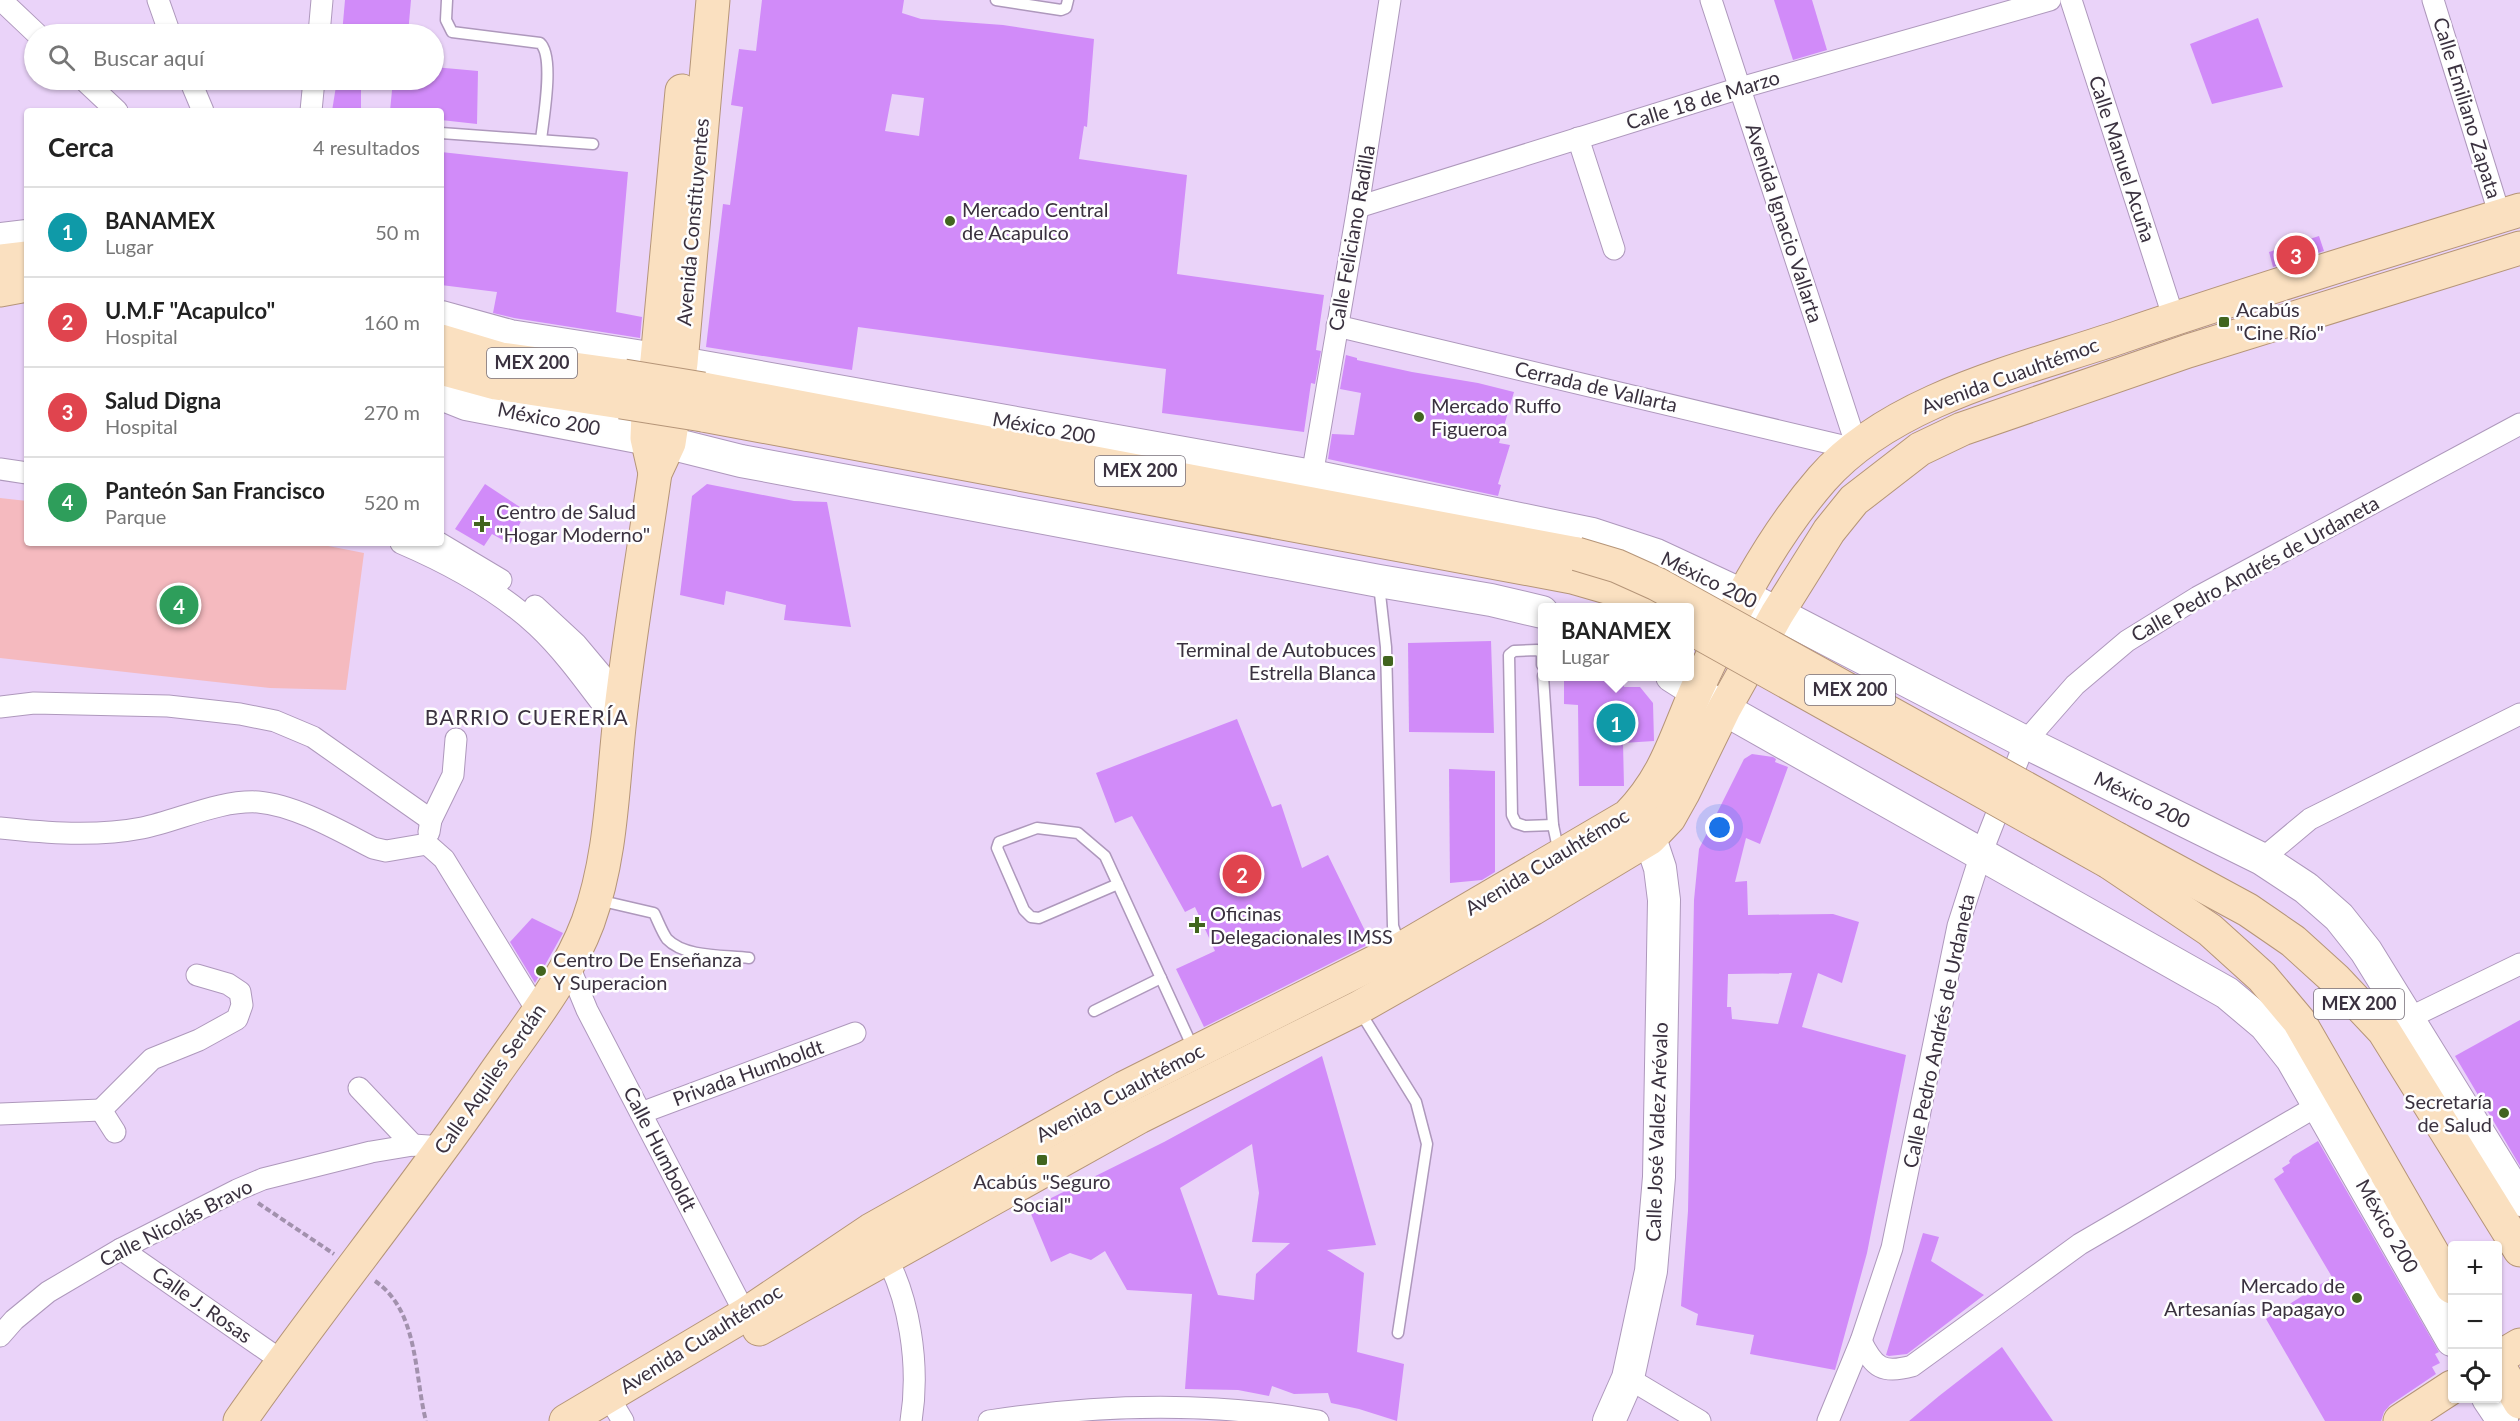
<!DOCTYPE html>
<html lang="es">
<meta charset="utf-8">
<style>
:root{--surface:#fff;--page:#f6f6f6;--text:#222;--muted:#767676;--line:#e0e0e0;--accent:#41651e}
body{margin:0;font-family:Lato,sans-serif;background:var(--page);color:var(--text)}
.controls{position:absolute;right:18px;bottom:18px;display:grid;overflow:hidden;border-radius:6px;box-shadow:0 2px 4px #0004}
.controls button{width:54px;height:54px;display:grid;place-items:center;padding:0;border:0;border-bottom:2px solid var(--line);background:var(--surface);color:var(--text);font:30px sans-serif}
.you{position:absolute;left:1720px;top:828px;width:21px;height:21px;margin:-15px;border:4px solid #fff;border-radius:50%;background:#1a73e8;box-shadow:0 0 0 9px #1a73e833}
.badge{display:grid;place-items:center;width:39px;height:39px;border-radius:50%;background:var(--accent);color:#fff;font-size:20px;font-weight:700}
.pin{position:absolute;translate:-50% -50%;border:3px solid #fff;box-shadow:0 2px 6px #0006}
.popup{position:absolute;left:1538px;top:603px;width:156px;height:78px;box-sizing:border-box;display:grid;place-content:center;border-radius:6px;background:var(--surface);filter:drop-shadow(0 2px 4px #0005);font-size:20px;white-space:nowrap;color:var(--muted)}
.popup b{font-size:22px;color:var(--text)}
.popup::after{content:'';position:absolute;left:50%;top:100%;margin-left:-12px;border:12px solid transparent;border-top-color:var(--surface)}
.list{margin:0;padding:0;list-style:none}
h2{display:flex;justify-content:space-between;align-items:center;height:78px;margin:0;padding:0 24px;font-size:26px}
h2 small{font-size:20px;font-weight:400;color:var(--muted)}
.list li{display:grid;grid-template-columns:39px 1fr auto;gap:18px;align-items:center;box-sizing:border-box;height:90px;padding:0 24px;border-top:2px solid var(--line)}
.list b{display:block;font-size:22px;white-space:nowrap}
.list p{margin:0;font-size:20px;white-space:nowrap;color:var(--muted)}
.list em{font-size:20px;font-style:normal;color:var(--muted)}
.icon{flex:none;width:33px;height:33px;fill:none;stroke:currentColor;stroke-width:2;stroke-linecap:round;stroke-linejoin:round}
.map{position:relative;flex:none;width:2520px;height:1421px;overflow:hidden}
.search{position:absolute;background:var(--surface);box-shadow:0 2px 4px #0004;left:24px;top:24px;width:420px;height:66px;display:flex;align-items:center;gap:15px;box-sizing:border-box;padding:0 21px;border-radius:33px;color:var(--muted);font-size:22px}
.panel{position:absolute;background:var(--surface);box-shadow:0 2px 4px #0004;left:24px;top:108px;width:420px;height:438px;border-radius:6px}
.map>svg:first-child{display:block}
</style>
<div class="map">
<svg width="2520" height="1421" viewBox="0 0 2520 1421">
<rect width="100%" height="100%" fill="#ead3f9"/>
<path fill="#f5babf" d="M0 498 27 501V543H313L364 553 346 690 270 688 0 658Z"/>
<g fill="#d18bf9" fill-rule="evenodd">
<path d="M345 0H411L408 34H342Z"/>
<path d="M762 0H904L902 13 921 19 1003 25 1094 39 1087 127 1084 126 1079 159 1187 175 1177 274 1324 295 1316 350 1321 351 1315 384 1311 383 1304 432 1162 413 1166 369 858 327 852 370 706 347 723 204 730 205 743 107 731 105 739 49 756 51ZM892 94 924 98 919 136 885 131Z"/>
<path d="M1774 0H1812L1827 50 1793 60Z"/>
<path d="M2258 18 2283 87 2212 104 2190 44Z"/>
<path d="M434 67 478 71 477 124 441 120V111H390L393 80H434Z"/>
<path d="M337 80H361V111H332Z"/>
<path d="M441 152 628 172 616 312 642 317 640 338 514 318 493 313 497 292 441 285Z"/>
<path d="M2319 236 2324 251 2273 267 2269 252Z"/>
<path d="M1346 355 1357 358V360L1412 372 1478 383 1514 392 1499 443 1510 445 1498 484 1501 485 1498 496 1328 459 1332 434 1354 435 1361 393 1340 389Z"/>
<path d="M485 484 526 511 510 544 492 534 484 546 455 529Z"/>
<path d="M707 484 794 501 827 502 851 627 784 620 786 605 726 591 724 605 680 595 692 496Z"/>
<path d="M1491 641 1494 733 1409 732 1408 643Z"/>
<path d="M1564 676H1624V687H1640L1653 703 1654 741 1623 743 1624 786H1579L1578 705 1564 704Z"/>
<path d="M1237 719 1272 807 1281 804 1302 868 1328 855 1371 943 1204 1027 1176 969 1215 951 1195 907 1185 912 1132 816 1115 823 1096 773Z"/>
<path d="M1752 754 1773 757 1776 759 1775 762 1788 767 1760 844 1746 838 1735 882 1747 881 1748 915 1833 914 1859 922 1842 983 1818 973 1802 1027 1906 1055 1867 1253 1835 1370 1750 1354 1754 1335 1696 1325 1698 1314 1681 1306 1688 1211 1694 900 1699 849 1744 759ZM1792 973 1778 1024 1732 1019 1731 1007H1727L1728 974Z"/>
<path d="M1449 769 1495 771V872L1482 880 1450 883Z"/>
<path d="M532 918 563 933 535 983 510 942Z"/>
<path d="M2520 1020V1166L2455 1056Z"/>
<path d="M1322 1056 1376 1245 1327 1250 1364 1273 1357 1352 1404 1364 1397 1421 1359 1409 1331 1403 1328 1393 1294 1394 1272 1386 1269 1396 1238 1390 1185 1389 1192 1294 1127 1290 1105 1251 1091 1260 1070 1253 1051 1262 1029 1209 1164 1142ZM1252 1144 1259 1193 1252 1242 1290 1243 1256 1274 1254 1300 1218 1295 1180 1188Z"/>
<path d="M2318 1141 2439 1352 2435 1354 2440 1363 2432 1367 2436 1374 2390 1405 2384 1412 2381 1421H2325L2266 1319 2332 1277 2274 1179 2284 1172 2282 1168 2290 1163 2289 1161 2293 1156Z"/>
<path d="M1923 1233 1939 1237 1931 1261 1984 1295 1907 1354 1889 1356 1886 1355Z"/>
<path d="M2002 1347 2053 1421H1909L1939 1396Z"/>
</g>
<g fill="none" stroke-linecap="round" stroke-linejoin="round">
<defs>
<g id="lane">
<path d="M447 0 446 20 452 32 540 43C555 56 543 120 541 140"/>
<path d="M996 0 1061 10 1066 8 1068 0"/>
<path d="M441 133 593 144"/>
<path d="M1379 585 1386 647 1393 926 1400 946"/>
<path d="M1542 665V653L1537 650 1514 651 1509 655 1512 815 1516 823 1525 826 1553 825"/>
<path d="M1543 676 1553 825 1559 853"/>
<path d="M1118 884 1039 918 1031 917 1024 910 997 848 999 842 1037 828 1078 833 1105 856 1193 1048"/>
<path d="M598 900 654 913C658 921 662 932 667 939 685 958 726 955 749 958"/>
<path d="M1359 1010 1416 1102 1427 1144 1398 1333"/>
<path d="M1094 1011 1161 978"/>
</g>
<g id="street">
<path d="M1 0 37 34"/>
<path d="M158 0 170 34"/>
<path d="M1711 0 1857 447"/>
<path d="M2071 0 2174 319"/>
<path d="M2433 0 2500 216"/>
<path d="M319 34 322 0"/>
<path d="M84 80 117 111"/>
<path d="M190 80 203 111"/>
<path d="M311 111 314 80"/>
<path d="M1578 138 1614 249"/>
<path d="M1358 207 1740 88 2050 0"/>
<path d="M1337 326 1855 449"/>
<path d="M0 469 27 473"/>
<path d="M1312 476 1358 207 1390 0"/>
<path d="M401 543C450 564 498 590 537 626 568 655 593 693 619 726"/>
<path d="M439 543 501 580"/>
<path d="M535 606 576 644 623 700"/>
<path d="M0 707 34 703 168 706 240 714 275 721 313 737 431 820"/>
<path d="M0 828C46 833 96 837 142 828 180 820 219 800 258 802 295 805 340 831 373 848L386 851 427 844"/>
<path d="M429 832 431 820 453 775 456 739"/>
<path d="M427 844 444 859 538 1012"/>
<path d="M2262 859 2310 819 2520 714"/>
<path d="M568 964 587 1010 750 1323"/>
<path d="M2409 1018 2520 964"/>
<path d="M359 1088 413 1145"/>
<path d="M101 1110 152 1059 199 1040 237 1019 242 1005 240 992 228 984 197 975"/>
<path d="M101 1110 115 1132"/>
<path d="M641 1113 855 1033"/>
<path d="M0 1114 101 1110"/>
<path d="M881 1248C910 1295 920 1366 911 1421"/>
<path d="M121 1249 282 1361"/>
<path d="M0 1336 14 1320 48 1292 121 1249 237 1190 263 1179 371 1152 413 1145 444 1147"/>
<path d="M1861 1341C1874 1368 1883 1374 1912 1366L2080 1244 2317 1106"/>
<path d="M1628 1378 1700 1421"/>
<path d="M608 1396 623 1421"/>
<path d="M989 1421C1099 1404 1209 1401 1318 1421"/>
<path d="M1828 1421 1861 1341 1892 1248 1958 926 1981 854 2025 742 2075 685 2127 641 2198 597 2520 424"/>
</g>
<g id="secondary">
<path d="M0 239 27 236"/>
<path d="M441 317 510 336 681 363 1312 476 1592 534 1656 555 1742 595 2025 742 2262 859 2306 888 2339 917 2366 951 2520 1200"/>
<path d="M441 394 466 404 669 443 741 461 1379 581 1491 600 1542 612"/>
<path d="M1672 676 1724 709 2227 993 2265 1025 2292 1059 2452 1340"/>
<path d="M2488 1398 2502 1419"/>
<path d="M1609 1421 1628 1378 1651 1271 1659 1177 1664 900 1660 868 1650 838"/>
</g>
<g id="primary">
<path d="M0 261 27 258"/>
<path d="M0 290 27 285"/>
<path d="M441 341 501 359 624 376"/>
<path d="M441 368 496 383 621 402"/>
<path d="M703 389 1577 554"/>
<path d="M703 415 1572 577 1610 588 1653 608"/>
<path d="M655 473 647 438 648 413 657 360 682 91"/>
<path d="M2117 839 2248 910 2293 941 2336 980 2384 1031 2520 1250"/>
<path d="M2109 862 2210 930 2262 977 2299 1021 2452 1287"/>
<path d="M759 1329 1139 1117 1358 1008 1532 909 1650 838 1669 818 1683 793 1724 709 1777 614 1829 531 1854 500 1920 449 1962 429 2188 351 2520 248"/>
<path d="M2498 1358 2520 1345"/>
<path d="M2498 1365 2520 1402"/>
<path d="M240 1421C322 1304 412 1194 493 1076 527 1027 567 978 588 922 611 858 612 793 619 727 628 642 643 557 655 473L669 443 681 363 713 0"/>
<path d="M566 1421 746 1314 871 1230 1124 1088 1401 949 1628 816C1666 777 1675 739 1696 691 1730 617 1768 541 1822 479 1892 399 2022 370 2120 337 2252 292 2386 251 2520 210"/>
<path d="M2400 1421 2452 1387"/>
</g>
</defs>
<use href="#lane" stroke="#ae98bc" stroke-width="13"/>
<use href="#street" stroke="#ae98bc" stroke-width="23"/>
<use href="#secondary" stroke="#ae98bc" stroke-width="34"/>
<use href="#primary" stroke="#b59578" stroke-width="35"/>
<g stroke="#a291ad" stroke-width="4" stroke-dasharray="6 3" stroke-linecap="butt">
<path d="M258 1203 334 1254"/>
<path d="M375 1281C419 1311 414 1375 426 1421"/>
</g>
<use href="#lane" stroke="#fff" stroke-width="10"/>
<use href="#street" stroke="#fff" stroke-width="21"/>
<use href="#secondary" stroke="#fff" stroke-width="32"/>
<use href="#primary" stroke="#fae0c0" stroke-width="33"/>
<defs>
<g id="primary-bridge">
<path d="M624 376 703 389"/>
<path d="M621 402 703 415"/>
<path d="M1577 554 1617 566 1657 584 2117 839"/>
<path d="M1696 631 2109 862"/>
</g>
</defs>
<use href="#primary-bridge" stroke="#b59578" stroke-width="35" stroke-linecap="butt"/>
<use href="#primary-bridge" stroke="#fae0c0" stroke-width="33"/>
</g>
<g fill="#41651e" stroke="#fefefe" stroke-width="2">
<circle cx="950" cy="221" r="6"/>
<rect x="2218" y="316" width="12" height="12" rx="3"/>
<circle cx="1419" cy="417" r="6"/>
<path d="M479 515h6v6h6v6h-6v6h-6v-6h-6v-6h6z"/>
<rect x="1382" y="655" width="12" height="12" rx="3"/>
<path d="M1194 916h6v6h6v6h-6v6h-6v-6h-6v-6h6z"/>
<circle cx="541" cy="971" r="6"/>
<circle cx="2504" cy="1113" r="6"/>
<rect x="1036" y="1154" width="12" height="12" rx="3"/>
<circle cx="2357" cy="1298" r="6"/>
</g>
<g text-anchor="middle" stroke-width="5" stroke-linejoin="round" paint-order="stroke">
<g fill="#fefefe" stroke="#756e78" stroke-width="1.5">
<rect x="487" y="348" width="90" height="30" rx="4.5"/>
<rect x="1095" y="456" width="90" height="30" rx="4.5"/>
<rect x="1805" y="675" width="90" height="30" rx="4.5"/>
<rect x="2314" y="989" width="90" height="30" rx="4.5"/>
</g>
<g font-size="18" font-weight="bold" fill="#3a313f">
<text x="532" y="369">MEX 200</text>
<text x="1140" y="477">MEX 200</text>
<text x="1850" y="696">MEX 200</text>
<text x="2359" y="1010">MEX 200</text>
</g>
<g font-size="20" fill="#3a313f" stroke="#fefefe">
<text transform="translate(1703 100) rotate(-17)" y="7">Calle 18 de Marzo</text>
<text transform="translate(2467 108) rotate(73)" y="7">Calle Emiliano Zapata</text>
<text transform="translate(2122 159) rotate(72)" y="7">Calle Manuel Acuña</text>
<text transform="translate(693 222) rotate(-85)" y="7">Avenida Constituyentes</text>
<text transform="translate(1784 223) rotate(72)" y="7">Avenida Ignacio Vallarta</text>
<text transform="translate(1352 238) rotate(-80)" y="7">Calle Feliciano Radilla</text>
<text transform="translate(2010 376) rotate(-20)" y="7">Avenida Cuauhtémoc</text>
<text transform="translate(1596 387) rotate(13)" y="7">Cerrada de Vallarta</text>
<text transform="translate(549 419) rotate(11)" y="7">México 200</text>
<text transform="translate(1044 428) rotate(10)" y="7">México 200</text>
<text transform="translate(2255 569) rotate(-29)" y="7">Calle Pedro Andrés de Urdaneta</text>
<text transform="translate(1709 580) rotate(26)" y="7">México 200</text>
<text transform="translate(2142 800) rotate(26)" y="7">México 200</text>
<text transform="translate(1547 862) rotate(-31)" y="7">Avenida Cuauhtémoc</text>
<text transform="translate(1939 1031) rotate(-78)" y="7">Calle Pedro Andrés de Urdaneta</text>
<text transform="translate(748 1073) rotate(-20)" y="7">Privada Humboldt</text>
<text transform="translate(490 1079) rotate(-55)" y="7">Calle Aquiles Serdán</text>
<text transform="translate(1120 1093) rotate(-28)" y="7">Avenida Cuauhtémoc</text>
<text transform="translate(1657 1132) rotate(-88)" y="7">Calle José Valdez Arévalo</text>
<text transform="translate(660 1149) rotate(63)" y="7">Calle Humboldt</text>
<text transform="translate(176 1223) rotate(-27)" y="7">Calle Nicolás Bravo</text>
<text transform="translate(2387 1226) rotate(60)" y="7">México 200</text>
<text transform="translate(202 1305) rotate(35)" y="7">Calle J. Rosas</text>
<text transform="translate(701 1339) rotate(-32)" y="7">Avenida Cuauhtémoc</text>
</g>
<g font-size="20" fill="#3a313f" stroke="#fefefe" text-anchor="start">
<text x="962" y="217">Mercado Central<tspan x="962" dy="23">de Acapulco</tspan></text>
<text x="2236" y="317">Acabús<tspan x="2236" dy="23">"Cine Río"</tspan></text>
<text x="1431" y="413">Mercado Ruffo<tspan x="1431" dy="23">Figueroa</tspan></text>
<text x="496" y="519">Centro de Salud<tspan x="496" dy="23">"Hogar Moderno"</tspan></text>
<text x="1376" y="657" text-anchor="end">Terminal de Autobuces<tspan x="1376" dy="23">Estrella Blanca</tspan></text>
<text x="1210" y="921">Oficinas<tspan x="1210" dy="23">Delegacionales IMSS</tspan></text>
<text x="553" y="967">Centro De Enseñanza<tspan x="553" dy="23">Y Superacion</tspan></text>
<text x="2492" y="1109" text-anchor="end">Secretaría<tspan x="2492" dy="23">de Salud</tspan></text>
<text x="1042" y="1189" text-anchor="middle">Acabús "Seguro<tspan x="1042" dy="23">Social"</tspan></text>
<text x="2345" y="1293" text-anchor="end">Mercado de<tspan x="2345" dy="23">Artesanías Papagayo</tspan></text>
</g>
<g font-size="21" letter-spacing="1.5" fill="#3a313f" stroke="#fefefe">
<text x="527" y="725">BARRIO CUERERÍA</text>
</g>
</g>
</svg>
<div class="controls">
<button>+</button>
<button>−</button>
<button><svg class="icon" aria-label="locate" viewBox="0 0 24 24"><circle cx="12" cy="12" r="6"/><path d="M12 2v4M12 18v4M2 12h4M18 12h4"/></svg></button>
</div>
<div class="you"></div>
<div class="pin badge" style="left:1616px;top:723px;background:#0f9aa8">1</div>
<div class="popup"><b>BANAMEX</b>Lugar</div>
<div class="pin badge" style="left:1242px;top:874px;background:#e0444e">2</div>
<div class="pin badge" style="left:2296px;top:255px;background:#e0444e">3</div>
<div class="pin badge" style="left:179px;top:605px;background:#2e9e5b">4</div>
<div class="search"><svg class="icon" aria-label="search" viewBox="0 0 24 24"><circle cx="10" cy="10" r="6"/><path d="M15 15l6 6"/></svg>Buscar aquí</div>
<section class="panel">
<h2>Cerca<small>4 resultados</small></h2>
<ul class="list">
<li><span class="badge" style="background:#0f9aa8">1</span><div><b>BANAMEX</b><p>Lugar</p></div><em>50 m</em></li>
<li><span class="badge" style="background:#e0444e">2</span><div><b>U.M.F &quot;Acapulco&quot;</b><p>Hospital</p></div><em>160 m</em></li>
<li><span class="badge" style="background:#e0444e">3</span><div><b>Salud Digna</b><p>Hospital</p></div><em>270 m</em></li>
<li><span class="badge" style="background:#2e9e5b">4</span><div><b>Panteón San Francisco</b><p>Parque</p></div><em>520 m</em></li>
</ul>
</section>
</div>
